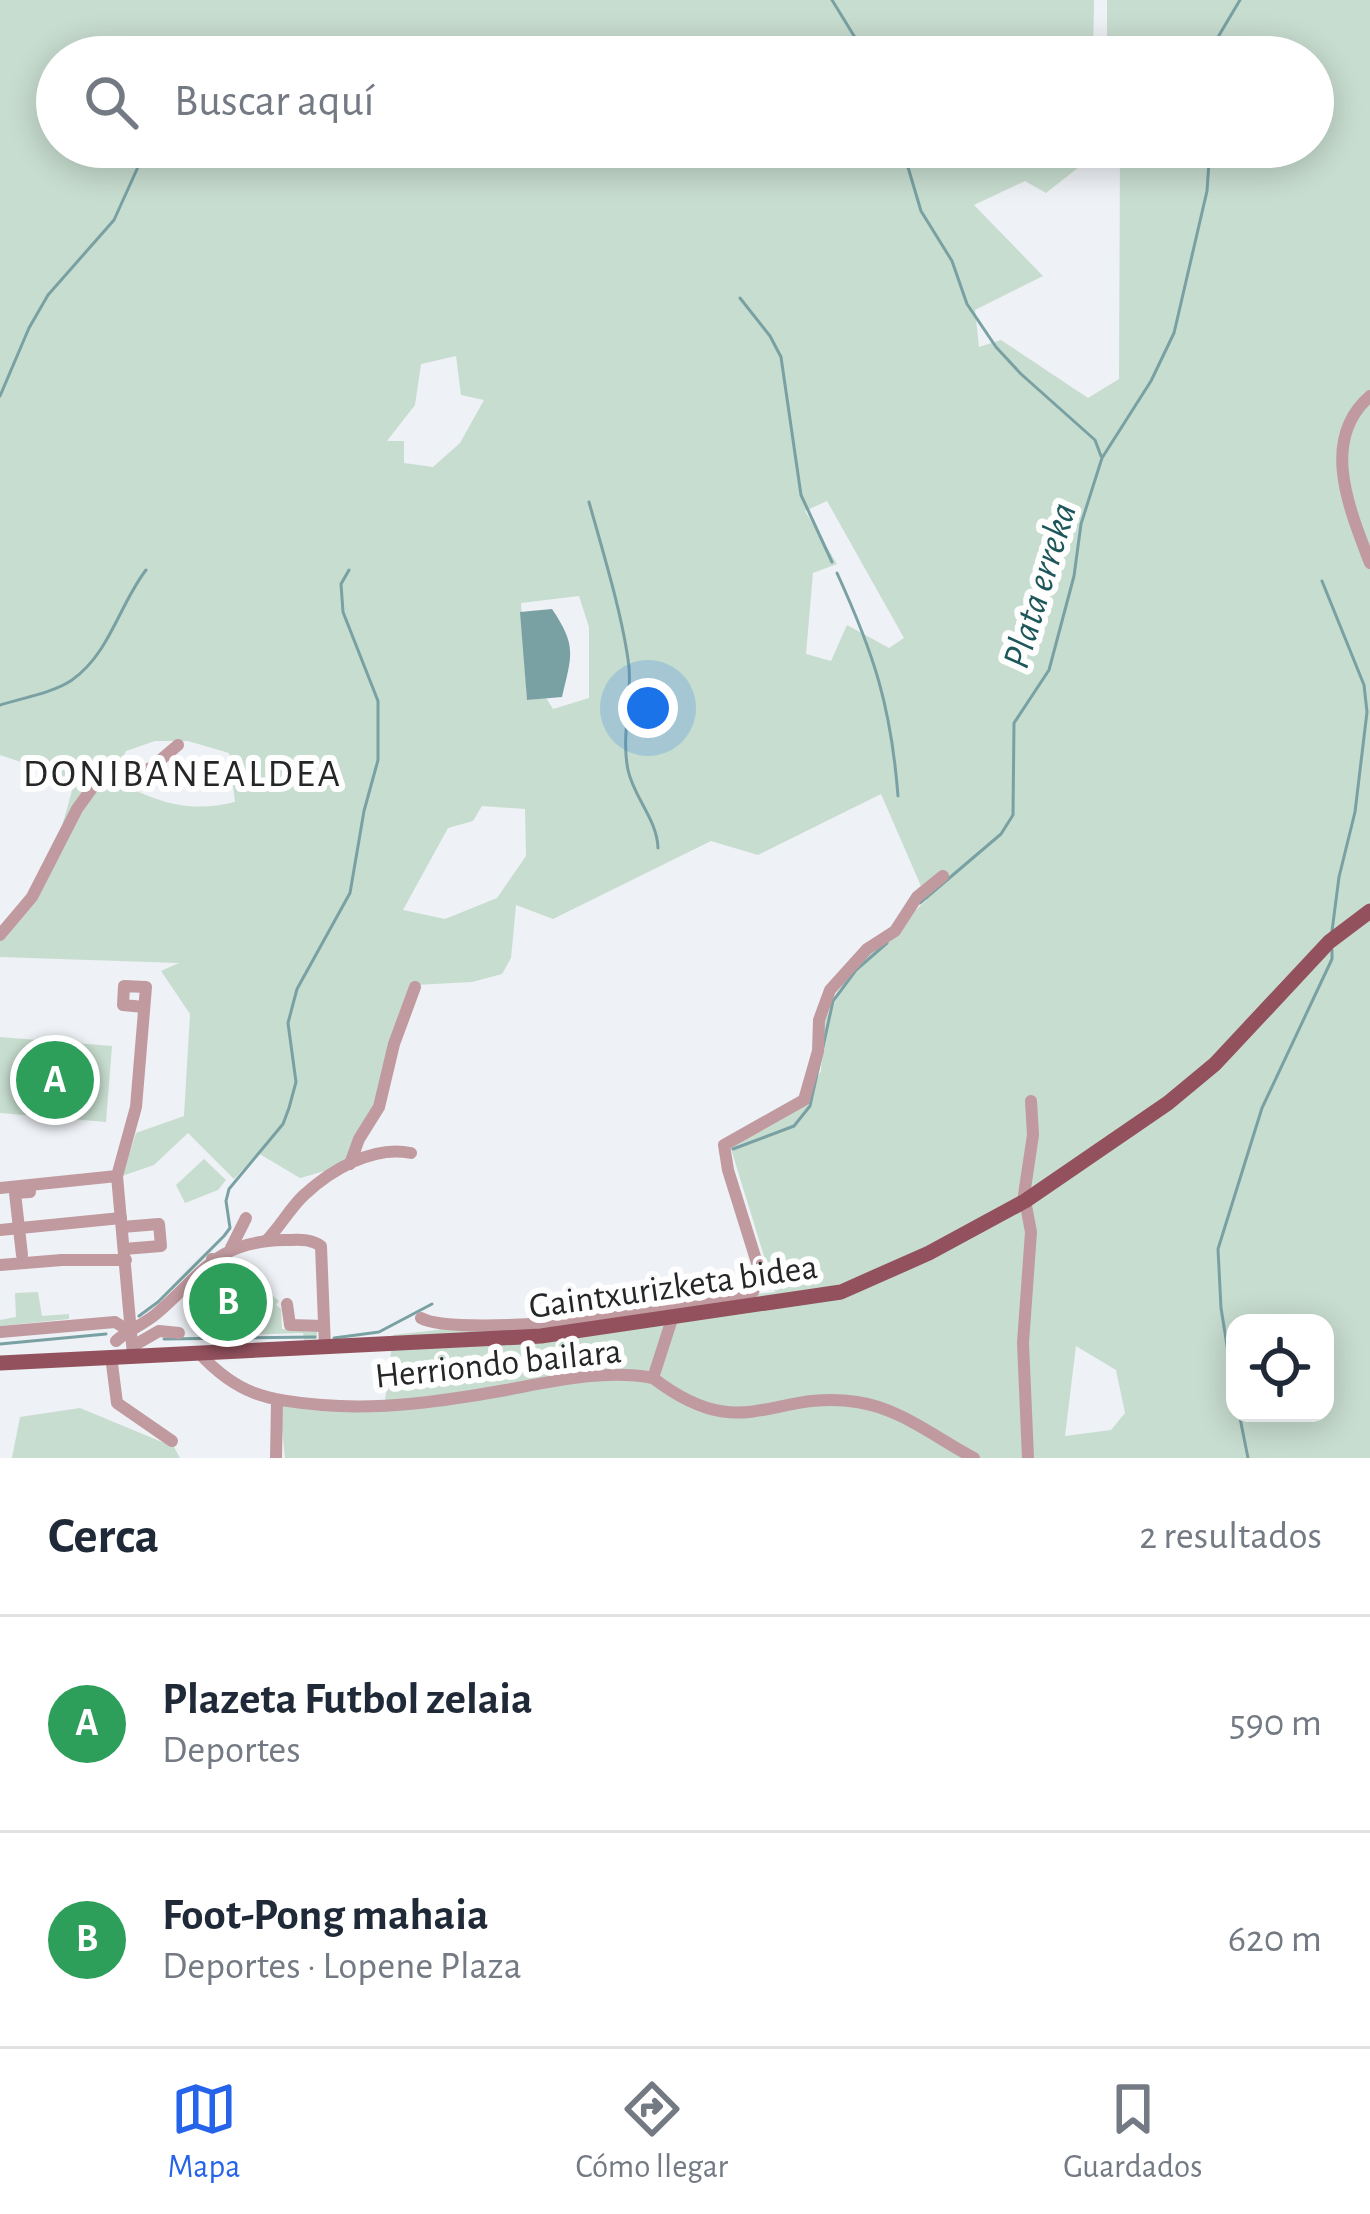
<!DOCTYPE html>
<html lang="es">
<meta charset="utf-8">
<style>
:root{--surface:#fff;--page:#f6f6f7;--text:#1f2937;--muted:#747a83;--line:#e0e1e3;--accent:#2563eb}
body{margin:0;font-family:"Alegreya Sans",sans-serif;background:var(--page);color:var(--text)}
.controls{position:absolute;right:36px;bottom:36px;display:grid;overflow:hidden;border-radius:24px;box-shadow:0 6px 30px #0003}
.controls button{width:108px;height:108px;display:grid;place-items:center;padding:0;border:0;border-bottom:3px solid var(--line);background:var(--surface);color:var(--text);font:60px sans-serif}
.you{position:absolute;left:648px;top:708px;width:42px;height:42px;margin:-30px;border:9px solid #fff;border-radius:50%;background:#1a73e8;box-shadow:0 0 0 18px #1a73e833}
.badge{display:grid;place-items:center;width:78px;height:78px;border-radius:50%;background:var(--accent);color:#fff;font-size:39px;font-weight:700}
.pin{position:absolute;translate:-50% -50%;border:6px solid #fff;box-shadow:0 3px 12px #0006}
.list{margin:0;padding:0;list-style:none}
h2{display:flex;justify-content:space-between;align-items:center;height:156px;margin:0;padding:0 48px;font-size:51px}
h2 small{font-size:39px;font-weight:400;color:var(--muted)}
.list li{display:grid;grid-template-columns:78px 1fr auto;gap:36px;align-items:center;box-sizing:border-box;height:216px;padding:0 48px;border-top:3px solid var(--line)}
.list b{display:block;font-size:45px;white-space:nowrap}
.list p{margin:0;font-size:39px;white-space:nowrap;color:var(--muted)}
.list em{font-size:39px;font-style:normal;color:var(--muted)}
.icon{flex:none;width:66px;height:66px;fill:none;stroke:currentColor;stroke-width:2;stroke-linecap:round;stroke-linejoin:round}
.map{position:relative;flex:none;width:1370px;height:1458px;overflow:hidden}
.search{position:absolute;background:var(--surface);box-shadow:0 6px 30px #0003;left:36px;right:36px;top:36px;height:132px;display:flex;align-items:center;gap:30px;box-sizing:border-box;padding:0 42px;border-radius:66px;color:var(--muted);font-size:45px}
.sheet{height:588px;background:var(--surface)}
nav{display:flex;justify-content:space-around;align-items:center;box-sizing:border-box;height:168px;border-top:3px solid var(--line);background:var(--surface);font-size:33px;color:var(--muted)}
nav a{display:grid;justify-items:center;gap:6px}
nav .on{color:var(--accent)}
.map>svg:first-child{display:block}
</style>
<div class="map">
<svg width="1370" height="1458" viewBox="0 0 1370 1458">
<rect width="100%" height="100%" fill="#eef1f5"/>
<g fill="#c7ddcf" fill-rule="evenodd">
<path d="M0 0H1094L1093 57H57V147H1093V156L1046 193 1025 181 974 205 1043 276 975 310 979 347 1001 340 1088 398 1119 379 1120 156 1115 147H1313V57H1107V0H1370V1458H285L279 1400 384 1409 393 1335 775 1292 728 1139 805 1100 821 1071 823 1022 859 961 927 900 881 794 758 855 711 841 553 919 516 905 511 958 502 974 472 982 415 985 383 1091 346 1165 300 1178 258 1153 234 1179 188 1133 154 1165 122 1176 136 1133 184 1116 190 1014 161 971 179 963 0 957V937L55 851 75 780 0 755ZM456 356 461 395 484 400 460 443 433 467 404 463V441H387L415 405 421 364ZM827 501 904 638 889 648 847 625 831 661 806 654 813 573 837 564 805 511ZM579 596 589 627V698L553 709 546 698 527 700 521 603ZM155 741H188L229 753 235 802C187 814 154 801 112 779L126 751ZM482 806 525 809 526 856 497 898 445 919 403 910 448 828 473 821ZM1235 1323H1325V1413H1235ZM1076 1346 1116 1370 1125 1413 1111 1430 1065 1436Z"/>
<path d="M0 1037 112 1046 106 1122 0 1113Z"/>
<path d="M204 1159 226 1180 218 1190 185 1203 176 1185Z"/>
<path d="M38 1292 42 1316 69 1314V1319L0 1326V1320L16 1317 15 1293Z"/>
<path d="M268 1292 279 1301 276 1305 281 1309 282 1329 317 1330V1339L304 1340 303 1333 238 1335 245 1316 267 1307 260 1300Z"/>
<path d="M80 1408 174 1447 180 1458H12L20 1417Z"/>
</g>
<path fill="#79a1a3" d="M552 609C577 646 572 655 562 697L527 700 520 612Z"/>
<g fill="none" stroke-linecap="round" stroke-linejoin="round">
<g stroke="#79a1a3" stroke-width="3">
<path d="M832 0 867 57"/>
<path d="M1215 57 1218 37 1240 0"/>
<path d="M902 147 921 211 952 261 967 304 996 347 1021 374 1095 440 1101 456"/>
<path d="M740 298 770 336 781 357 801 495 832 562"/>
<path d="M0 396 29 328 48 295 114 220 147 147"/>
<path d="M589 502C603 552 623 617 629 667 632 701 621 736 628 770 634 798 657 819 658 848"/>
<path d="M837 573C874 654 891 706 898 796"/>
<path d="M1322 581 1364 685 1367 712 1355 812 1339 877 1332 931"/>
<path d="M0 705C22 698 53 693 72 680 110 653 119 605 146 570"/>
<path d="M920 903 1001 834 1013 815 1014 723 1049 670 1074 576 1081 524 1102 458 1151 381 1174 333 1207 191 1210 147"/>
<path d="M733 1149 794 1126 810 1106 833 1001 856 970 887 943"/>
<path d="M139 1316 158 1302 224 1236 230 1228 226 1201 229 1189 283 1124 289 1108 296 1082 288 1023 297 989 350 893 364 811 378 760V701L343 612 341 584 349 570"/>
<path d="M334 1338 379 1332 432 1304"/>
<path d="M164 1339 315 1337"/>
<path d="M0 1344 106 1334"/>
<path d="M1235 1395 1221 1308 1218 1249 1262 1108 1332 959V950"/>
<path d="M1239 1413 1248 1458"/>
</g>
<g stroke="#c09a9f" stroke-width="12">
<path d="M1370 396C1319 440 1350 510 1370 563"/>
<path d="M0 935 32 897 77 809 95 784 151 768 178 745"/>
<path d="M350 1164 359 1139 379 1107 394 1044 415 987"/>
<path d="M0 1188 117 1176"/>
<path d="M122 1227 159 1224 161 1246 124 1249"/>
<path d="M0 1230 121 1218"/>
<path d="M266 1241C280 1227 290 1208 304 1195 331 1170 373 1145 411 1153"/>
<path d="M231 1248 246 1218"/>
<path d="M22 1255 15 1193 30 1192"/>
<path d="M212 1259 235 1275"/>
<path d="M0 1265 62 1260H126"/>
<path d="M287 1304 290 1325 324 1326"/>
<path d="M421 1318C457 1339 712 1311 753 1292L759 1278 757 1263 728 1170 724 1145 804 1100 818 1051 819 1020 830 990 867 949 895 931 917 897 943 876"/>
<path d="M672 1319 653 1378C743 1447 771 1389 857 1402 900 1408 936 1438 974 1458"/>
<path d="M0 1332 115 1322 128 1330"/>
<path d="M116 1341C128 1330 143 1325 156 1314 203 1274 215 1241 285 1240 298 1240 310 1238 321 1246L325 1348"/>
<path d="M133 1346 159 1331 179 1333"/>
<path d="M199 1353C238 1395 266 1400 322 1405 384 1410 445 1401 506 1390 554 1381 605 1369 653 1378"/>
<path d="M133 1355 117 1176 136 1107 146 987 124 986 123 1005 144 1007"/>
<path d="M111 1356 117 1403 172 1441"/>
<path d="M276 1458 277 1401"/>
<path d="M1028 1458 1023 1343 1031 1232 1024 1195 1033 1135 1031 1101"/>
</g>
<path stroke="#92515d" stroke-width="15" d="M0 1363 541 1336 841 1292 929 1253 1025 1201 1168 1103 1215 1064 1329 942 1370 911"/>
</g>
<g text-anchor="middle" stroke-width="12" stroke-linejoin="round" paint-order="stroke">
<g font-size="36" fill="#252627" stroke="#fefeff">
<text transform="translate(673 1285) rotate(-8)" y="13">Gaintxurizketa bidea</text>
<text transform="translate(498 1362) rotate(-6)" y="13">Herriondo bailara</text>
</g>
<g font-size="39" font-style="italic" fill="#1e575a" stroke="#fefeff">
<text transform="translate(1038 585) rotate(-73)" y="14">Plata erreka</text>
</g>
<g font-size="39" letter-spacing="3" fill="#252627" stroke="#fefeff">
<text x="183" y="786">DONIBANEALDEA</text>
</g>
</g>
</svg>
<div class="controls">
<button><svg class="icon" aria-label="locate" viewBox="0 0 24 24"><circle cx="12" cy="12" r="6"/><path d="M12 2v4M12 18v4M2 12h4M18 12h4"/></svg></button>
</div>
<div class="you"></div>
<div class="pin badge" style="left:55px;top:1080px;background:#2e9e5b">A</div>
<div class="pin badge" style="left:228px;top:1302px;background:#2e9e5b">B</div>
<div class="search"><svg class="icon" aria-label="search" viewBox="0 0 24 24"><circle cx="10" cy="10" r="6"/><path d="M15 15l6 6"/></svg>Buscar aquí</div>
</div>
<section class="sheet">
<h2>Cerca<small>2 resultados</small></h2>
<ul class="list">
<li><span class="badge" style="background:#2e9e5b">A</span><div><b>Plazeta Futbol zelaia</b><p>Deportes</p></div><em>590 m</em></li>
<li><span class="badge" style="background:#2e9e5b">B</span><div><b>Foot-Pong mahaia</b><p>Deportes · Lopene Plaza</p></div><em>620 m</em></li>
</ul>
</section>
<nav>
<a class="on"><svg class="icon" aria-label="map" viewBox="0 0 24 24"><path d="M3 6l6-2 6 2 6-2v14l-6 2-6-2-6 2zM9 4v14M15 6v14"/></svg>Mapa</a>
<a><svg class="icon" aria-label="directions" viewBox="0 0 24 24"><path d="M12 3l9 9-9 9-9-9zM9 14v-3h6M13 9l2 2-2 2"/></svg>Cómo llegar</a>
<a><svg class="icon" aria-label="saved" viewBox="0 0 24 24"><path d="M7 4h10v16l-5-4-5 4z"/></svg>Guardados</a>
</nav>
